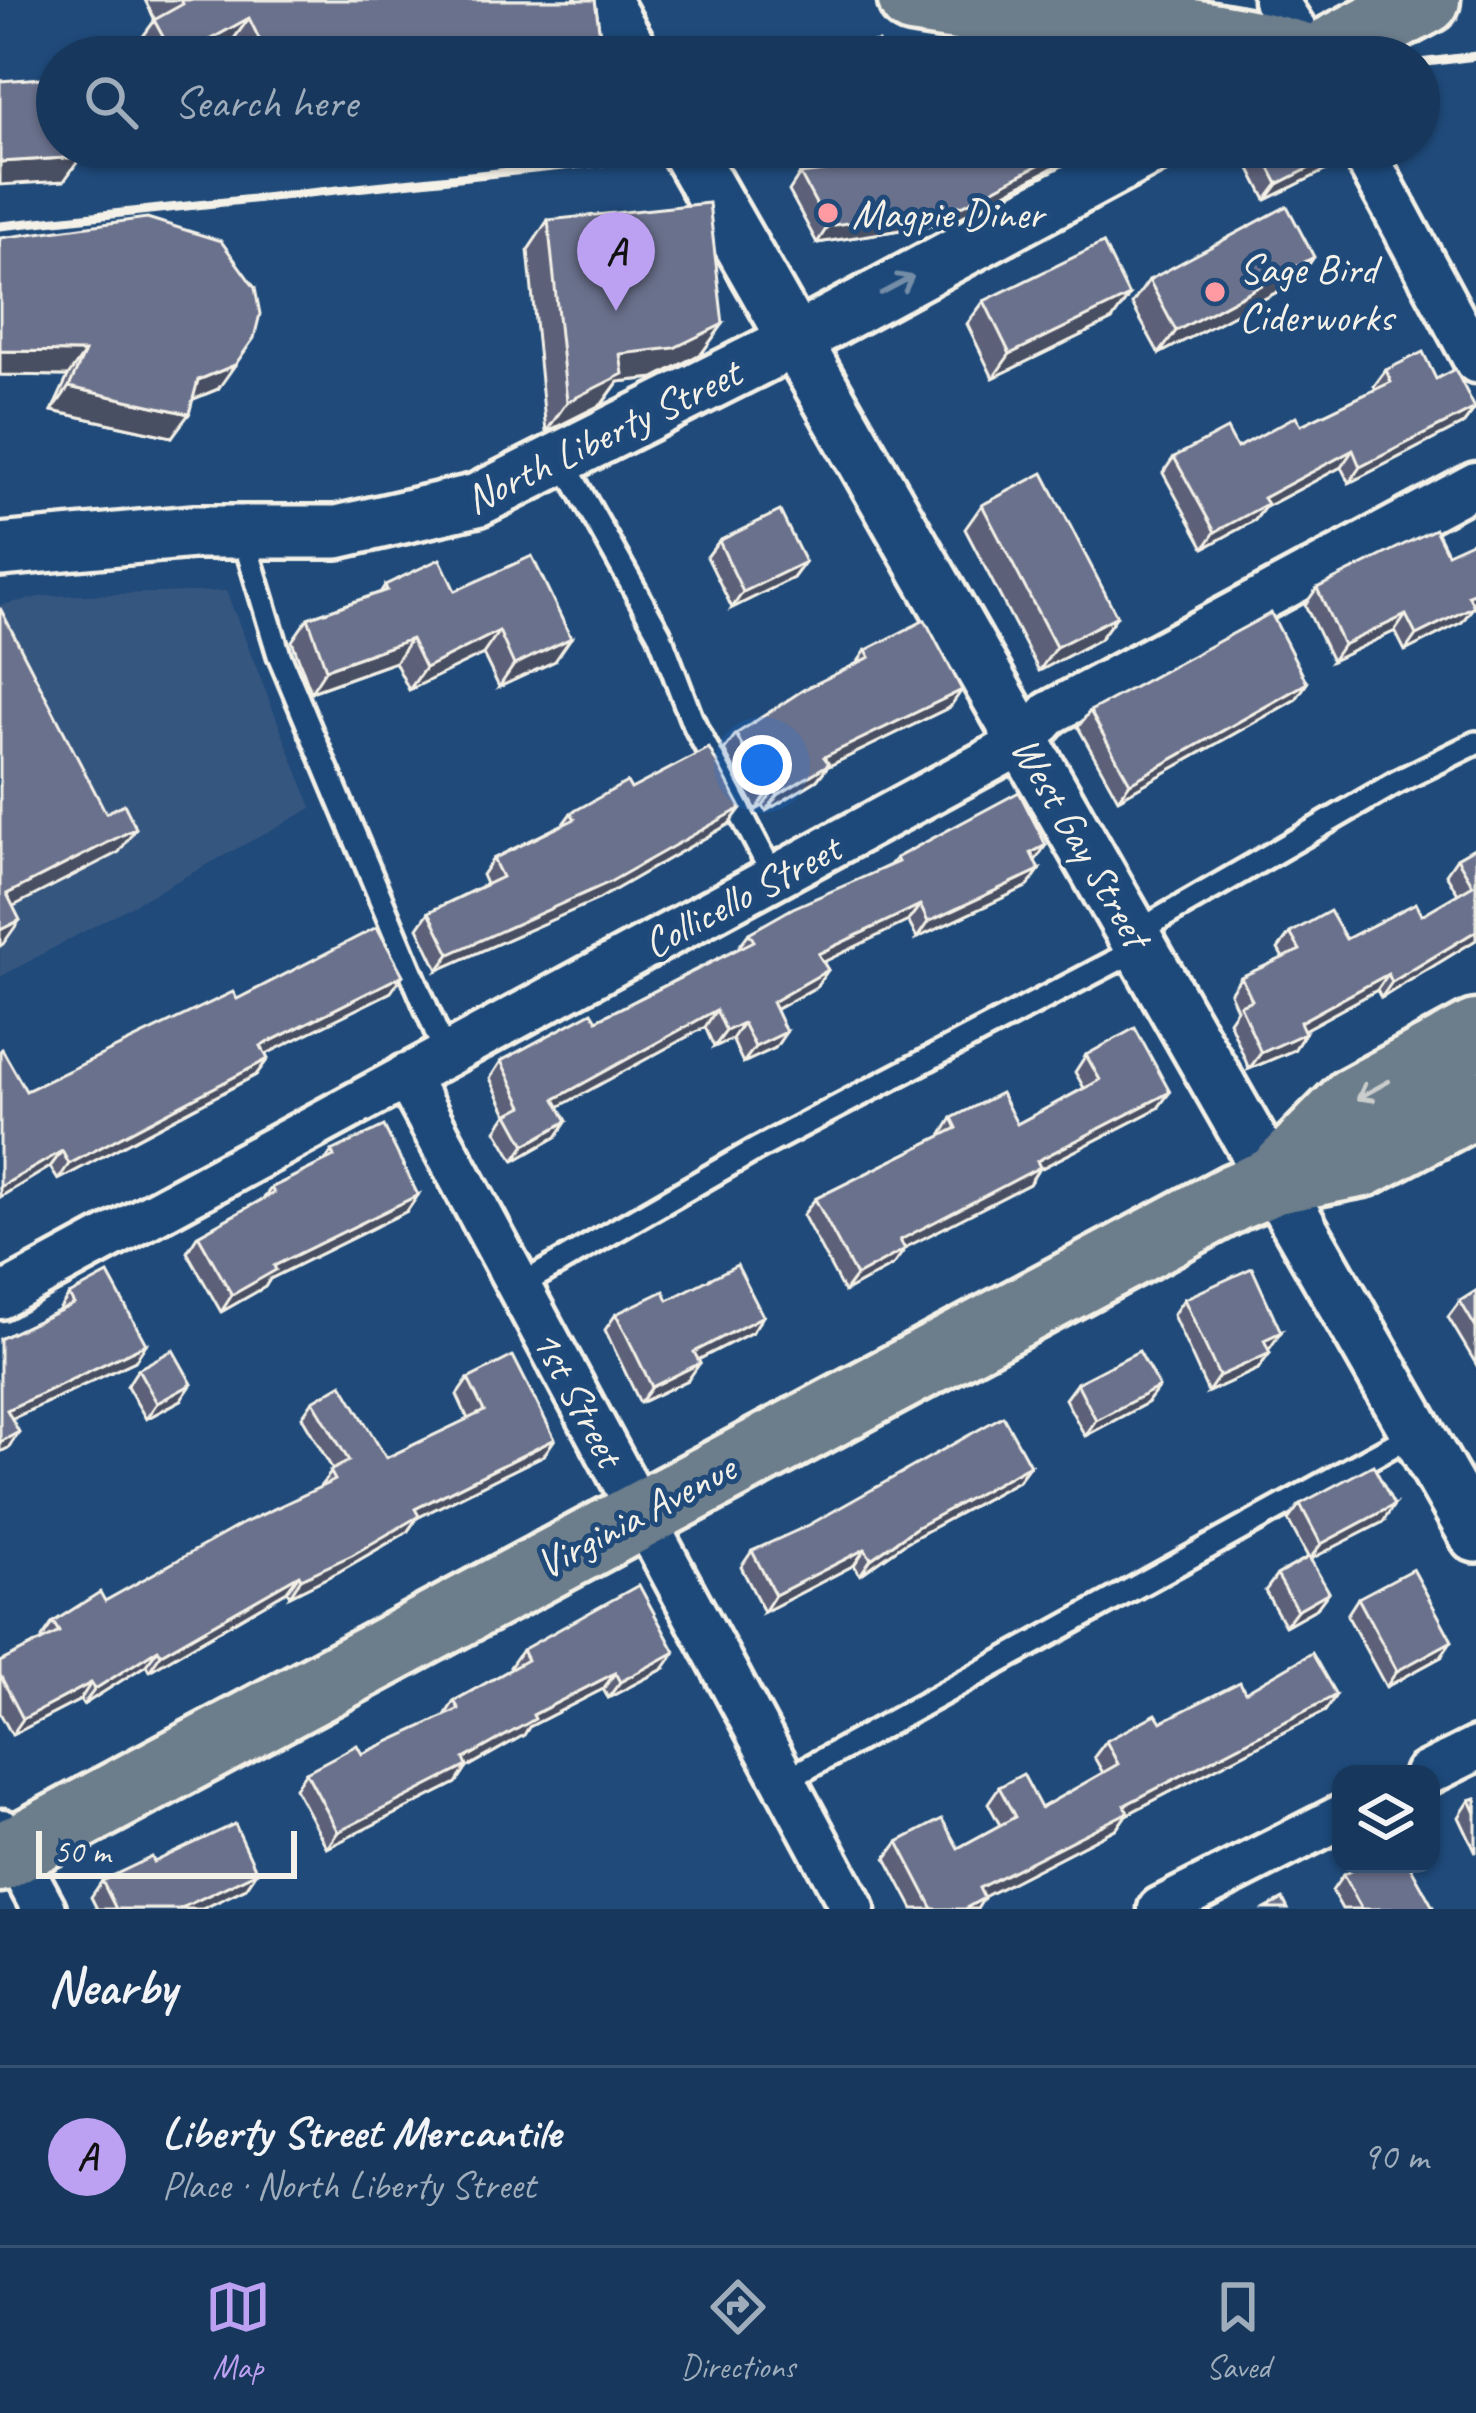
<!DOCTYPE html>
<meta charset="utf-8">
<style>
:root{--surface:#17385c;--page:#203f62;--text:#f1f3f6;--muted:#9eacbb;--line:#365272;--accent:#bca0f2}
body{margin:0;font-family:Caveat,sans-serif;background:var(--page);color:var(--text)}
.controls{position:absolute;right:36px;bottom:36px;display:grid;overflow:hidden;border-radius:24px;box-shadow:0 3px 9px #0004}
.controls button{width:108px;height:108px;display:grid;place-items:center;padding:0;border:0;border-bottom:3px solid var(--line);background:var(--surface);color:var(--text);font:60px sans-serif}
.scale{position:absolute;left:36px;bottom:30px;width:261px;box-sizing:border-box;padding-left:12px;border:6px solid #f4f1e8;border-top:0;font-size:33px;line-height:42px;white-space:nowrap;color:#f4f1e8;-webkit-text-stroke:9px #1f4a7a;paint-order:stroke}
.you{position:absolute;left:762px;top:765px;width:42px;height:42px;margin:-30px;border:9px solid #fff;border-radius:50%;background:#1a73e8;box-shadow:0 0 0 18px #1a73e833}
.badge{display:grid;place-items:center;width:78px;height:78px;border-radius:50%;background:var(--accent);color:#111;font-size:39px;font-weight:700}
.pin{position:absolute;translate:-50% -99px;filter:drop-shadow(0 3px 6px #0008)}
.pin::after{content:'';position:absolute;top:63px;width:42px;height:36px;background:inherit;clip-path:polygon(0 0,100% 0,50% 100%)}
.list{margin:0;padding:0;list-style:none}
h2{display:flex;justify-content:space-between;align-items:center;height:156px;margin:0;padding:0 48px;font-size:51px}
h2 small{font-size:39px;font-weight:400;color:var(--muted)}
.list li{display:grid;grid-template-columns:78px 1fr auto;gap:36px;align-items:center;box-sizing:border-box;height:180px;padding:0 48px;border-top:3px solid var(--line)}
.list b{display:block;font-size:45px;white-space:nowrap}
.list p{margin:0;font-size:39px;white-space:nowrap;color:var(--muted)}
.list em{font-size:39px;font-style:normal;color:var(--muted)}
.icon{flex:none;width:66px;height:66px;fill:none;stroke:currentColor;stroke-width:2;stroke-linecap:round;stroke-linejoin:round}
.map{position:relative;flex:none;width:1476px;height:1909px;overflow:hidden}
.search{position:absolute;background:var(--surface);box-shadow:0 3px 9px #0004;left:36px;right:36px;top:36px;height:132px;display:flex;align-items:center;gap:30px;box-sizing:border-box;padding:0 42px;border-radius:66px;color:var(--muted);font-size:45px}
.sheet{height:336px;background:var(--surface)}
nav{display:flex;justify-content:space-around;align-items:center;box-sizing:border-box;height:168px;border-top:3px solid var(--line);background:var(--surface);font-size:33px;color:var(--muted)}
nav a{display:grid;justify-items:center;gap:6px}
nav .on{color:var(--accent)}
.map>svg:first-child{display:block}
</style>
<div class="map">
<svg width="1476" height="1909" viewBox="0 0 1476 1909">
<rect width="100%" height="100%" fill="#1f4a7a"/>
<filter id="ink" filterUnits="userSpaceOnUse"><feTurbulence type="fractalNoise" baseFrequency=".00833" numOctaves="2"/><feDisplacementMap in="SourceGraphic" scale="24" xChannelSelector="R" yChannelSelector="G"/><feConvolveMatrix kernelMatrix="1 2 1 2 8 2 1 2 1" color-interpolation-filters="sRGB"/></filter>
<g filter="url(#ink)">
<path fill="#36567f" d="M226 591 312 808 0 977V605L45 596Z"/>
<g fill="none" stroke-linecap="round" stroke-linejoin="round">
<defs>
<g id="service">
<path d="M563 461 659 633 691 718 774 877"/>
<path d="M242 532 279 655 446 1055"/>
<path d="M1135 933 1395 783 1476 743"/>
<path d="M519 1286 755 1150 1142 947"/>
<path d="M784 1781 1417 1432"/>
</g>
<g id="minor">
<path d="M1275 0 1312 57"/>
<path d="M1361 147 1476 361"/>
<path d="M406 1076 853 1909"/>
<path d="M0 1297 996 757 1025 741 1050 713 1476 484"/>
<path d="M1426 1774 1476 1749"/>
<path d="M2 1831 44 1909"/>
<path d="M1160 1909 1341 1817"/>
</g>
<g id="tertiary">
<path d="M603 0 635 57"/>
<path d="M685 147 1476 1536"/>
<path d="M0 550 193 532H337L477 500 794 341 1154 147"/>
</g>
<g id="primary">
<path d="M912 0C1041 23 1182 20 1305 57"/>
<path d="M1319 57 1426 0"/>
<path d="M1275 1180 1353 1101 1476 1034"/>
<path d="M0 1858 1235 1197 1275 1180 1363 1163 1476 1103"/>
</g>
</defs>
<use href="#service" stroke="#f4f1e8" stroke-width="30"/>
<use href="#minor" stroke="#f4f1e8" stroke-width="51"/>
<use href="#tertiary" stroke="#f4f1e8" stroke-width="60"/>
<use href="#primary" stroke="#f4f1e8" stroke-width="75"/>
<use href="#service" stroke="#1f4a7a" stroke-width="21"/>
<use href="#minor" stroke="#1f4a7a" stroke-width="42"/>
<use href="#tertiary" stroke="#1f4a7a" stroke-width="51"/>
<use href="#primary" stroke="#6c7d8b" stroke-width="66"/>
<g stroke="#f4f1e8" stroke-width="9">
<path d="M1419 63 1476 56"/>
<path d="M0 226 741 147"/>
</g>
</g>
<g fill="#5b6178" stroke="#f4f1e8" stroke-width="3">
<path d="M145 0H595L603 57H233L228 47 211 57H137L133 50 155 20Z"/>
<path d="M1251 147H1338L1341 152 1330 168 1266 200 1244 157Z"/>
<path d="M1076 155 952 222 817 243 789 191 800 174Z"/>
<path d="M548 220 702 353 654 378 618 382 602 404 546 432 528 250Z"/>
<path d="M1149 280 1298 281 1159 354 1132 304Z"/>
<path d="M255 288 218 389 193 399 172 437 52 411 68 376 0 375Z"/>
<path d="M1129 296 1112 320 993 378 967 324 984 301Z"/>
<path d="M1386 370 1436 379 1475 408 1463 424 1349 483 1341 467 1264 508 1255 520 1204 548 1163 473 1174 457 1237 448 1301 425 1376 389 1374 386Z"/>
<path d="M982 505 1100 639 1039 671 965 529Z"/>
<path d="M719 541 805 562 793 578 732 608 707 557Z"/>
<path d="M385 585 455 591 555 661 499 687 483 654 409 690 395 662 311 692 292 641 308 618 380 593Z"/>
<path d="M1317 588 1473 604 1474 606 1462 622 1405 651 1395 631 1332 661 1305 605Z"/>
<path d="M866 650 950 707 827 767 817 780 766 811 763 806 756 810 724 750 736 734 857 663Z"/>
<path d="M1307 683 1296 699 1118 799 1078 727 1090 711Z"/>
<path d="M631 789 729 824 599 899 438 970 418 928 429 912 486 884 482 875 493 859 563 824 571 813Z"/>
<path d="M1476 847V940L1381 998 1377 990 1304 1030 1305 1033 1294 1050 1249 1069 1229 1021 1237 1009 1230 993 1241 977 1283 958 1278 949 1290 933 1346 939 1422 915 1458 894 1446 874 1457 858Z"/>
<path d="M896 858 1035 861 1039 870 1028 886 917 938 908 921 823 962 828 970 816 987 775 1010 786 1032 775 1048 743 1063 732 1039 714 1047 705 1027 559 1106 556 1137 514 1161 496 1130 507 1114 490 1078 501 1061 597 1020 738 948 749 933 890 865Z"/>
<path d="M391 992 265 1054 256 1075 58 1180 50 1167 26 1091 237 999Z"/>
<path d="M1086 1055 1158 1108 1038 1170 1029 1184 904 1248 893 1265 844 1292 803 1215 815 1199 941 1136 952 1118 1017 1124 1084 1088 1075 1072Z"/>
<path d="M332 1151 418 1195 407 1211 270 1279 265 1287 221 1312 187 1252 198 1235 263 1199 271 1188 325 1161Z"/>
<path d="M1476 1291V1364L1448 1317 1460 1301Z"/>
<path d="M69 1295 146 1344 135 1361 12 1419 8 1448 0 1339 58 1311Z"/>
<path d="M1184 1299 1281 1332 1268 1349 1258 1369 1208 1392 1173 1315Z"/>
<path d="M668 1300 763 1316 752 1332 698 1360 688 1380 640 1403 605 1330 616 1314Z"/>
<path d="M138 1369 181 1400 146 1419 127 1386Z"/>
<path d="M468 1379 544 1455 417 1518 407 1532 340 1571 290 1596 287 1591 149 1671 146 1665 83 1705 80 1700 12 1735 0 1713V1662L43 1640 42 1638 53 1622 105 1601 319 1488 333 1470 302 1417 313 1401 386 1458 468 1419 457 1395Z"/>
<path d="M1077 1383 1147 1403 1085 1436 1065 1399Z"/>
<path d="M1030 1465 1018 1481 905 1543 860 1575 854 1565 764 1612 741 1567 752 1551Z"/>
<path d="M1300 1504 1383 1522 1310 1559 1317 1608 1285 1626 1265 1591 1277 1575 1308 1557 1288 1520Z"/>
<path d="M1358 1598 1441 1657 1386 1687 1347 1615Z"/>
<path d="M522 1650 663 1669 608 1698 603 1689 529 1727 524 1735 466 1768 456 1783 327 1848 295 1788 306 1772 362 1754 444 1717 454 1701 512 1669 510 1667Z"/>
<path d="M1245 1692 1336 1695 1325 1711 1126 1815 1117 1828 983 1897 977 1909H913L886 1858 898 1842 958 1848 1000 1825 988 1803 999 1787 1041 1808 1103 1773 1094 1757 1106 1741Z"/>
<path d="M1476 1798V1853L1459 1817 1470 1800Z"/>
<path d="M154 1862 257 1872 246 1888 202 1909H97L91 1897 102 1881Z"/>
<path d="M1343 1875 1434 1909H1342L1332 1891Z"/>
</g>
<g fill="#4a4f62" stroke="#f4f1e8" stroke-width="3">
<path d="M249 18 228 47 211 57H178Z"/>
<path d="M1072 147H1082L1076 155 952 222 817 243 828 226Z"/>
<path d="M1341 152 1330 168 1266 200 1278 184Z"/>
<path d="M81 157 64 181 0 185V162Z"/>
<path d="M1314 257 1298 281 1159 354 1176 331Z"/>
<path d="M1129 296 1112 320 993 378 1010 354Z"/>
<path d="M723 324 702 353 654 378 618 382 602 404 546 432 567 402 620 354Z"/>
<path d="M0 351 85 352 68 376 0 375Z"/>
<path d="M235 365 218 389 182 404 198 380Z"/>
<path d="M69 387 189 414 172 437 52 411Z"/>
<path d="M1475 408 1463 424 1349 483 1360 467Z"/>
<path d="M1353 450 1341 467 1264 508 1255 520 1204 548 1215 532 1263 498Z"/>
<path d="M805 562 793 578 732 608 743 592Z"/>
<path d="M1476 592V603L1457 611 1468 595Z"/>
<path d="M1474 606 1462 622 1405 651 1416 635Z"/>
<path d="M1406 615 1395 631 1332 661 1343 645Z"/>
<path d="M1117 616 1100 639 1039 671 1056 647Z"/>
<path d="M499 631 483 654 409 690 425 668Z"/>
<path d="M571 638 555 661 499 687 514 665Z"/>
<path d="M411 639 395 662 311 692 326 669Z"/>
<path d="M1307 683 1296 699 1118 799 1130 783Z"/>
<path d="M962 690 950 707 827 767 817 780 766 811 778 795 824 757Z"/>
<path d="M774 790 763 806 756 810 767 794Z"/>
<path d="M741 808 729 824 599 899 438 970 450 954Z"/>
<path d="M136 828 119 852 0 913 7 894Z"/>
<path d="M1046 845 1035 861 1031 853Z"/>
<path d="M1039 870 1028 886 917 938 928 922Z"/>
<path d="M920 905 908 921 807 970 818 954Z"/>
<path d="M20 920 3 944 0 946V930Z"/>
<path d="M1476 931V940L1381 998 1392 982Z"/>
<path d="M828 970 816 987 760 1018 772 1002Z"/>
<path d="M1388 974 1377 990 1289 1038 1300 1022Z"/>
<path d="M403 975 391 992 250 1062 261 1046Z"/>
<path d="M716 1010 705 1027 544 1115 555 1099Z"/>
<path d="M743 1023 732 1039 714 1047 726 1031Z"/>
<path d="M786 1032 775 1048 743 1063 755 1047Z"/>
<path d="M1305 1033 1294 1050 1249 1069 1261 1053Z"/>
<path d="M268 1059 256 1075 58 1180 69 1164Z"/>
<path d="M1170 1092 1158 1108 1038 1170 1029 1184 889 1256 900 1240 1037 1161Z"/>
<path d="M567 1121 556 1137 514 1161 525 1145Z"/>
<path d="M62 1151 50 1167 0 1197V1187Z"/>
<path d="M418 1195 407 1211 270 1279 265 1287 221 1312 232 1295 274 1266Z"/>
<path d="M905 1249 893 1265 844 1292 856 1276Z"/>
<path d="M763 1316 752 1332 682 1368 694 1352Z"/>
<path d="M1281 1332 1270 1348 1253 1356 1264 1340Z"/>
<path d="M146 1344 135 1361 0 1424 7 1410Z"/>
<path d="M1270 1353 1258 1369 1208 1392 1219 1376Z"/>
<path d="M700 1363 688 1380 640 1403 652 1387Z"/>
<path d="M192 1384 181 1400 146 1419 157 1403Z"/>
<path d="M1159 1387 1147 1403 1085 1436 1096 1420Z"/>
<path d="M19 1432 8 1448 0 1452V1442Z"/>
<path d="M555 1439 544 1455 417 1518 407 1532 340 1571 290 1596 301 1579 415 1509Z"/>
<path d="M1030 1465 1018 1481 905 1543 860 1575 871 1559 917 1527Z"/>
<path d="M1394 1505 1383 1522 1309 1560 1321 1544Z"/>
<path d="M865 1549 854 1565 764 1612 775 1595Z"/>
<path d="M299 1575 287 1591 149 1671 161 1654Z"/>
<path d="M1329 1592 1317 1608 1285 1626 1297 1610Z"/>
<path d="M1452 1641 1441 1657 1386 1687 1397 1671Z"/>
<path d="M158 1649 146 1665 83 1705 95 1689Z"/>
<path d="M675 1652 663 1669 608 1698 620 1682Z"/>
<path d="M615 1673 603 1689 529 1727 524 1735 466 1768 456 1783 327 1848 338 1832 464 1759 533 1715Z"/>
<path d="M91 1683 80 1700 12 1735 23 1719Z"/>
<path d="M1336 1695 1325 1711 1126 1815 1117 1828 968 1905 979 1888 1125 1805Z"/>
<path d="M257 1872 246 1888 202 1909H179Z"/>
<path d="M984 1898 977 1909H964Z"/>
</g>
<g fill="#6a718c" stroke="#f4f1e8" stroke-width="3">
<path d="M181 0H595L603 57H268L249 18 178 57H174L154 20 183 4Z"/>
<path d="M878 42 881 57H830L828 50Z"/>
<path d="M57 77V147H80L81 157 0 162V81Z"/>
<path d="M1020 147H1072L964 205 828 226 800 174Z"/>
<path d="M1259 147H1338L1341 152 1278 184Z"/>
<path d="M709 203 723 324 674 348 620 354 623 374 567 402 548 220Z"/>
<path d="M1287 206 1314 257 1176 331 1149 280Z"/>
<path d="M147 218 221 241 255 288 260 314 254 338 235 365 198 380 189 414 69 387 85 352 0 351V238Z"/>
<path d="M1103 243 1129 296 1010 354 984 301Z"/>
<path d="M1423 352 1436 379 1455 369 1475 408 1360 467 1353 450 1263 498 1267 504 1215 532 1174 457 1227 429 1237 448 1296 416 1301 425 1391 382 1386 370Z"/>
<path d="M1043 473 1117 616 1056 647 982 505Z"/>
<path d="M780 511 805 562 743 592 719 541Z"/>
<path d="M1435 529 1447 553 1476 540V592L1468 595 1474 606 1416 635 1406 615 1343 645 1317 588Z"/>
<path d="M532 556 571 638 514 665 499 631 425 668 411 639 326 669 308 618 387 590 385 585 440 559 455 591Z"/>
<path d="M0 608 106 813 124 804 136 828 7 894 20 920 0 930Z"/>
<path d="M1271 613 1307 683 1130 783 1090 711Z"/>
<path d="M925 620 962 690 824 757 829 764 778 795 774 790 767 794 736 734 803 690 870 657 866 650Z"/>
<path d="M709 748 741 808 610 882 450 954 429 912 502 877 493 859 575 819 571 813 627 782 631 789Z"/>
<path d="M1019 792 1046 845 1031 853 1039 870 928 922 920 905 818 954 828 970 772 1002 786 1032 755 1047 743 1023 726 1031 716 1010 555 1099 567 1121 525 1145 508 1114 523 1106 501 1061 592 1012 597 1020 754 941 749 933 793 908 898 862 896 858Z"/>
<path d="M1476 847V931L1392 982 1388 974 1300 1022 1305 1033 1261 1053 1240 1005 1252 1000 1241 977 1300 950 1290 933 1330 911 1346 939 1416 903 1422 915 1473 885 1457 858Z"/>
<path d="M377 927 403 975 261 1046 268 1059 69 1164 62 1151 0 1187V1051L2 1049 26 1091 233 992 237 999Z"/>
<path d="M1135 1028 1170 1092 1037 1161 1040 1167 900 1240 905 1249 856 1276 815 1199 957 1128 952 1118 1001 1093 1017 1124 1100 1080 1086 1055Z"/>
<path d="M384 1126 418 1195 274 1266 276 1270 232 1295 198 1235 274 1193 271 1188 334 1157 332 1151Z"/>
<path d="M737 1265 763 1316 694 1352 700 1363 652 1387 616 1314 664 1291 668 1300Z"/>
<path d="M1252 1268 1281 1332 1264 1340 1270 1353 1219 1376 1184 1299Z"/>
<path d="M108 1274 146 1344 7 1410 19 1432 0 1442V1339L74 1304 69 1295Z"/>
<path d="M1476 1291V1328L1460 1301Z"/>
<path d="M173 1350 192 1384 157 1403 138 1369Z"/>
<path d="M1139 1351 1159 1387 1096 1420 1077 1383Z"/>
<path d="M513 1356 555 1439 415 1509 419 1516 352 1555 301 1579 299 1575 161 1654 158 1649 95 1689 91 1683 23 1719 0 1675V1662L59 1632 53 1622 100 1592 105 1601 240 1525 335 1480 330 1471 349 1461 313 1401 342 1384 386 1458 484 1411 468 1379Z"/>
<path d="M1003 1416 1030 1465 917 1527 871 1559 865 1549 775 1595 752 1551 809 1525Z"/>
<path d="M1373 1465 1394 1505 1321 1544 1300 1504Z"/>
<path d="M1309 1557 1329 1592 1297 1610 1277 1575Z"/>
<path d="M1413 1569 1452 1641 1397 1671 1358 1598Z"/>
<path d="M639 1585 675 1652 620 1682 615 1673 533 1715 535 1719 464 1759 467 1766 338 1832 306 1772 357 1745 362 1754 459 1709 454 1701 527 1660 522 1650Z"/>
<path d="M1312 1653 1336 1695 1125 1805 1128 1812 979 1888 984 1898 964 1909H933L898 1842 942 1819 958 1848 1015 1817 999 1787 1023 1774 1041 1808 1118 1764 1106 1741 1156 1714 1161 1722 1240 1682 1245 1692Z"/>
<path d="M1476 1798V1813L1470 1800Z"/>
<path d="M235 1824 257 1872 179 1909H116L102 1881 152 1857 154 1862Z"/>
<path d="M1363 1864H1409L1434 1909H1362L1343 1875Z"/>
<path d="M1283 1899 1288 1909H1265Z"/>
</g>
<defs><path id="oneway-shaft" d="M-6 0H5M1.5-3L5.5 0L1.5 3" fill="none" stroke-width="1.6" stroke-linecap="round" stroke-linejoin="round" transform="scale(3)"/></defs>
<use stroke="#748da6" href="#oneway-shaft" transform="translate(897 285) rotate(-28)"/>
<use stroke="#cbcecc" href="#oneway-shaft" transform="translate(1373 1090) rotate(151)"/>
</g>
<g fill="#ff9aa2" stroke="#1f4a7a" stroke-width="4.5">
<circle cx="828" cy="213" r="12"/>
<circle cx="1215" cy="292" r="12"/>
</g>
<g text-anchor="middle" stroke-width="10" stroke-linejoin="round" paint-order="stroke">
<g font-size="42" fill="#f4f1e8" stroke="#1f4a7a" text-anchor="start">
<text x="852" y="228">Magpie Diner</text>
<text x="1239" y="283">Sage Bird<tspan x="1239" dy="48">Ciderworks</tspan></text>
</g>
<g font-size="42" fill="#f4f1e8" stroke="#1f4a7a">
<text transform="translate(602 435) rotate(-26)" y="15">North Liberty Street</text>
<text transform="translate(1082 841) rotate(60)" y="15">West Gay Street</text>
<text transform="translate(741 895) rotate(-28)" y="15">Collicello Street</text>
<text transform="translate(579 1397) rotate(62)" y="15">1st Street</text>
<text transform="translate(635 1515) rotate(-28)" y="15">Virginia Avenue</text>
</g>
</g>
</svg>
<div class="controls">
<button><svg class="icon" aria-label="layers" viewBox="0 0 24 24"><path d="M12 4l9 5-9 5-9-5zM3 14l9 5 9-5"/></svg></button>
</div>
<div class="scale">50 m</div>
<div class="you"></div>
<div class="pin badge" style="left:616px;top:311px">A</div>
<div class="search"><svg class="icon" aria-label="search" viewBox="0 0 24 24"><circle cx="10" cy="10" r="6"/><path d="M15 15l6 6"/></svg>Search here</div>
</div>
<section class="sheet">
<h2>Nearby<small></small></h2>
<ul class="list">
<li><span class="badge">A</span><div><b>Liberty Street Mercantile</b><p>Place · North Liberty Street</p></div><em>90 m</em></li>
</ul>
</section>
<nav>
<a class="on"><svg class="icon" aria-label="map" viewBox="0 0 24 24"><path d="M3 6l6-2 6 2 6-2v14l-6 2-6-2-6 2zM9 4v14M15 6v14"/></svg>Map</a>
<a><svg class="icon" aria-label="directions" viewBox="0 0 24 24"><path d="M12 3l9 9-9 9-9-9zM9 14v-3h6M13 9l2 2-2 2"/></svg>Directions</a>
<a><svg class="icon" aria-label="saved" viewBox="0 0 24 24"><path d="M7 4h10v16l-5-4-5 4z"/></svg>Saved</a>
</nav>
